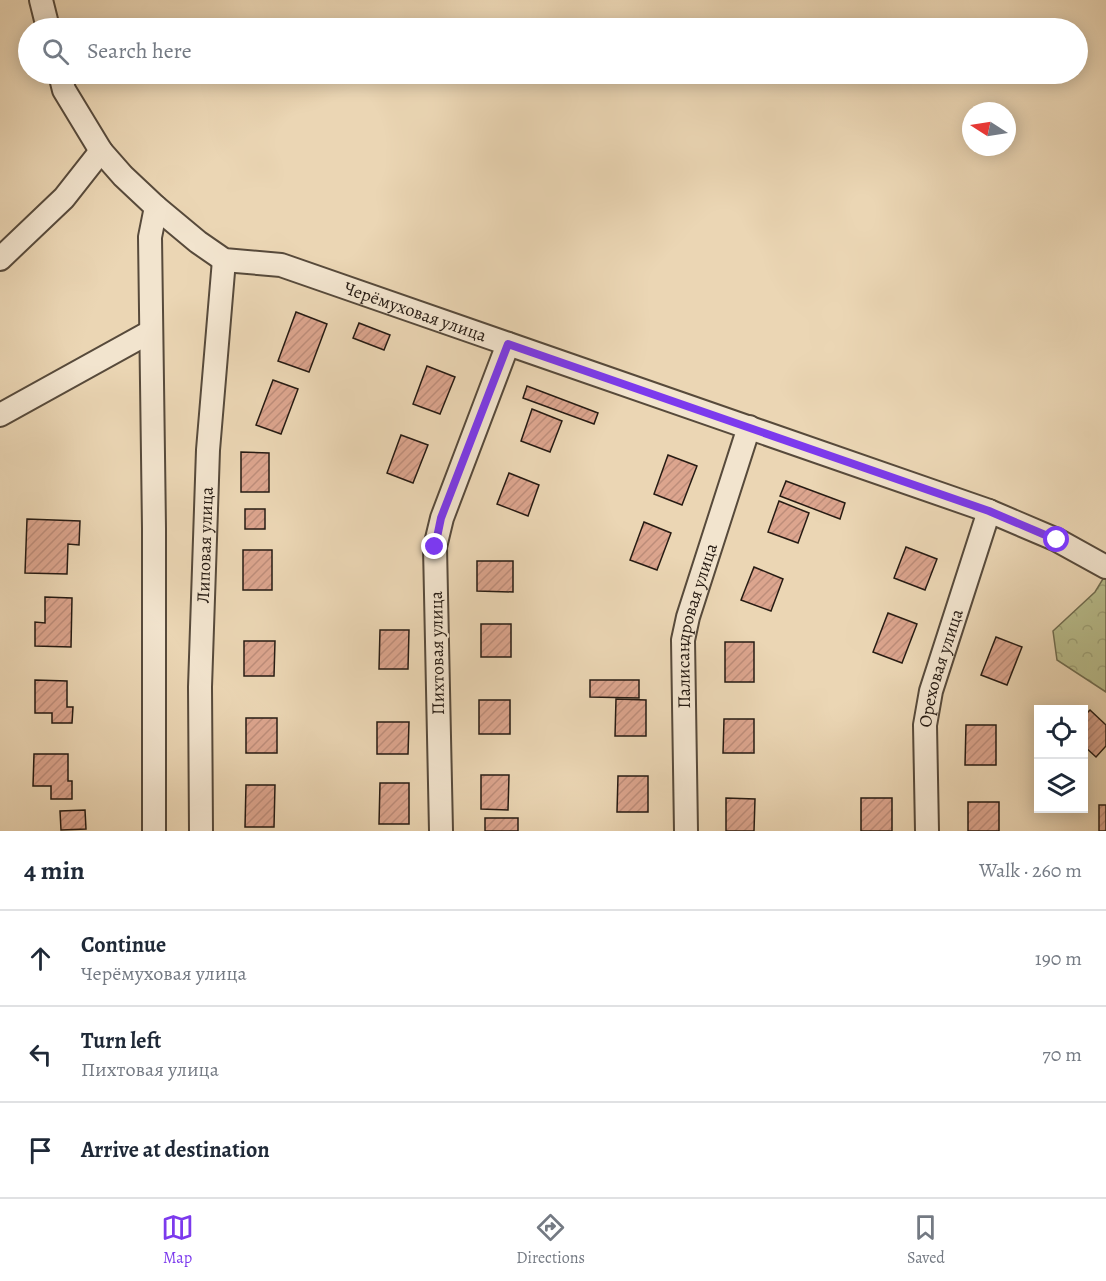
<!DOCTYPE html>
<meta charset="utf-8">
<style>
:root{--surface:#fff;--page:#f6f6f7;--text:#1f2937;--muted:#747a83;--line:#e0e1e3;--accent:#7c3aed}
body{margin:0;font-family:Alegreya,serif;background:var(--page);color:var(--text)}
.controls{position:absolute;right:18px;bottom:18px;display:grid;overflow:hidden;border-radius:0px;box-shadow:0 3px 15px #0003}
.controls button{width:54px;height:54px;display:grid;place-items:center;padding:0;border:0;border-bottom:2px solid var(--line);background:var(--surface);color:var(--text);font:30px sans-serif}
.compass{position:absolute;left:962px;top:102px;width:54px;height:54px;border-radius:50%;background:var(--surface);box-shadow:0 3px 15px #0003;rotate:282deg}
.stop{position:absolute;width:18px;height:18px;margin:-14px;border:4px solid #7c3aed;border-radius:50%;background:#fff}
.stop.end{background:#7c3aed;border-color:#fff;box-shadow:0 2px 6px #0008}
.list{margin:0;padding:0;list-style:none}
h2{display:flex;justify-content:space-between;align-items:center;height:78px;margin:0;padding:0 24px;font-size:26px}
h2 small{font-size:20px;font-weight:400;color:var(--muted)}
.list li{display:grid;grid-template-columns:39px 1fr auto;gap:18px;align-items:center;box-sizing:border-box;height:96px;padding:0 24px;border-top:2px solid var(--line)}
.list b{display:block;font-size:22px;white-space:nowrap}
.list p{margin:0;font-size:20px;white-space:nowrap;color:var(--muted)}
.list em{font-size:20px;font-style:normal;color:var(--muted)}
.icon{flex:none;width:33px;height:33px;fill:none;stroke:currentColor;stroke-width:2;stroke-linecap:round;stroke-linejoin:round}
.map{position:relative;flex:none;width:1106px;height:831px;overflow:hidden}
.search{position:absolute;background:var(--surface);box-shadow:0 3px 15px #0003;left:18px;right:18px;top:18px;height:66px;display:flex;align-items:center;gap:15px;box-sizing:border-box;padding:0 21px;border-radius:33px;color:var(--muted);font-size:22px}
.sheet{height:366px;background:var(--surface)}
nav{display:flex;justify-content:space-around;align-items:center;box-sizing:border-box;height:84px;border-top:2px solid var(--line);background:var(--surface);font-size:16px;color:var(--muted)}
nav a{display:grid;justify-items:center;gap:3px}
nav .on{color:var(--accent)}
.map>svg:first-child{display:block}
</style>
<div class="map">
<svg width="1106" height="831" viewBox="0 0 1106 831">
<defs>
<pattern id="forest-crowns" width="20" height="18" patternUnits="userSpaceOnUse" patternTransform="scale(1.5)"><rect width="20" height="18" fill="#b8bd8c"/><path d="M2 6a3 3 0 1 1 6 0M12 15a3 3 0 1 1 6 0" fill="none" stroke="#9ea278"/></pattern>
<pattern id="building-hatch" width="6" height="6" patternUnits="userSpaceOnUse" patternTransform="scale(1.5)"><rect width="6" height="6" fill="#dca58e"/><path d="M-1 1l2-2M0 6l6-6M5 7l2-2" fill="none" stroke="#bd8d7a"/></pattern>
</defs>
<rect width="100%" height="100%" fill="#ebd6b4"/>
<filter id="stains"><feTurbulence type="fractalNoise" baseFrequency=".00333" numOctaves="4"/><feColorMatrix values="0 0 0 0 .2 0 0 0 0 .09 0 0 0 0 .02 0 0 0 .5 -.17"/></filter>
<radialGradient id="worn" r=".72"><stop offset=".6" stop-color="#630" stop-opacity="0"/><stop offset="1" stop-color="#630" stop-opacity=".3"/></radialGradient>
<path fill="url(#forest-crowns)" stroke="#6f6c50" stroke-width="1.5" d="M1106 574V692L1057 660 1053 631 1095 592Z"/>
<g fill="url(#building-hatch)" stroke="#261b13" stroke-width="1.5">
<path d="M296 312 327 324 309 372 278 361Z"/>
<path d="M359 323 390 335 384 350 353 338Z"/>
<path d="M427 366 455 377 440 414 413 404Z"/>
<path d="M273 380 298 389 281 434 256 425Z"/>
<path d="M527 386 598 413 594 424 523 398Z"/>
<path d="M532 409 562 421 550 452 521 441Z"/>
<path d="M401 435 428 445 413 483 387 473Z"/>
<path d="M241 452 269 453V492H241Z"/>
<path d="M668 455 697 466 682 505 654 494Z"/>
<path d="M509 473 539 485 528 516 497 504Z"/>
<path d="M786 481 845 503 840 519 780 496Z"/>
<path d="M779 501 809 513 798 543 768 532Z"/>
<rect x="245" y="509" width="20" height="20"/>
<path d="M27 519 80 521 79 545 68 544 67 574 25 573Z"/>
<path d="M644 522 671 533 657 570 630 560Z"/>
<path d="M906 547 937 559 925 590 894 578Z"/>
<rect x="243" y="550" width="29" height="40"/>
<path d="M477 561H513V592L477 591Z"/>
<path d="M754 567 783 579 771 611 741 600Z"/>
<path d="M45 597 72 598 71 647 35 646V622L45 623Z"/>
<path d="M888 613 917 624 902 663 873 652Z"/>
<rect x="481" y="624" width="30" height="33"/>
<path d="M380 630H409L408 669H379Z"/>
<path d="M996 637 1022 647 1007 685 981 675Z"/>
<path d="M244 641H275L274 676H244Z"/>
<rect x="725" y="642" width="29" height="40"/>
<path d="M35 680 67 681V707H73L72 723H52V713H35Z"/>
<path d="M590 680H639V698L590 697Z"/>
<path d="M616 699 646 700V736H615Z"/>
<rect x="479" y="700" width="31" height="34"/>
<path d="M1090 710 1106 725V746L1096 757 1084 746V716Z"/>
<rect x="246" y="718" width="31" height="35"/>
<path d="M724 719H754V753H723Z"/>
<path d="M377 722H409L408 754H377Z"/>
<path d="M966 725H996V765H965Z"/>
<path d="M34 754H68V781H72V799H51V786H33Z"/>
<path d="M481 775H509L508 810 481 809Z"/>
<path d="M618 776H648V812H617Z"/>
<path d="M380 783H409V824H379Z"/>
<path d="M246 785H275L274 827H245Z"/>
<path d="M726 798 755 799 754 831H726Z"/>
<rect x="861" y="798" width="31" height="33"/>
<rect x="968" y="802" width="31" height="29"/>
<rect x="1099" y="805" width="7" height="26"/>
<path d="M85 810 86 829 61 830 60 811Z"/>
<rect x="485" y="818" width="33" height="13"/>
</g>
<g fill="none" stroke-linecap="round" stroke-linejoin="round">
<defs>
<g id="minor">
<path d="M41 0 48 28"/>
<path id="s1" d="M60 74 64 90 101 151 123 176 156 207 198 242 224 260 281 265 989 511 1057 540 1106 567"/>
<path d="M0 259 64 198 101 151"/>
<path d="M0 415 150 332"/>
<path d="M154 831V528L150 237 156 207"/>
<path id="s2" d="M201 831 200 687 208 450 224 260"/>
<path d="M441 831 435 547 442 518 508 344"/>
<path id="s3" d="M686 831 683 640 688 617 749 427"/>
<path id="s4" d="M927 831 925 725 931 691 989 511"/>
</g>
</defs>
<use href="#minor" stroke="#574a3b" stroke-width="26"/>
<use href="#minor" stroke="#f2e4ce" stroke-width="22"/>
</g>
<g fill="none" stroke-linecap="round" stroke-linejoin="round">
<path stroke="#7c3aed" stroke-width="8" d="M435 547 441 518 508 344 989 511 1057 540"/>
</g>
<g text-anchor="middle" stroke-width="4.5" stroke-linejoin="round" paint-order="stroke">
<g font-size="18" fill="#261b13" stroke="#f2e4ce">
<text dy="6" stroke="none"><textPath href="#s1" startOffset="452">Черёмуховая улица</textPath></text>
<text dy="6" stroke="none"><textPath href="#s2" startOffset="286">Липовая улица</textPath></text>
<text dy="6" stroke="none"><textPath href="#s3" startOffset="207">Палисандровая улица</textPath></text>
<text transform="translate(437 653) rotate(-91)" y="6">Пихтовая улица</text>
<text dy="6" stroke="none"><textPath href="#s4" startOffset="165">Ореховая улица</textPath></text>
</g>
</g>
<rect width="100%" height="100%" filter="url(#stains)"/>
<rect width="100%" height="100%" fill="url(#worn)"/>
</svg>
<div class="controls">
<button><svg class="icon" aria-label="locate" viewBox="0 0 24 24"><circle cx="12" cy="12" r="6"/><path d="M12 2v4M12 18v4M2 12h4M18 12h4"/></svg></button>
<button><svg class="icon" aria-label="layers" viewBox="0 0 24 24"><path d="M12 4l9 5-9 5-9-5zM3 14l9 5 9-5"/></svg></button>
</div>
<svg class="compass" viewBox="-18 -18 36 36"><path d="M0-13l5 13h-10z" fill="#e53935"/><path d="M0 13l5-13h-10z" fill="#747a83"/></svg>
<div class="stop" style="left:1057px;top:540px"></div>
<div class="stop end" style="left:435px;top:547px"></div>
<div class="search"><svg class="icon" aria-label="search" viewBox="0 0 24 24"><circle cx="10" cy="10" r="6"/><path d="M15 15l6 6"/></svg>Search here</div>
</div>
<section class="sheet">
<h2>4 min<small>Walk · 260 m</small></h2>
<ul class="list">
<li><svg class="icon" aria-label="ahead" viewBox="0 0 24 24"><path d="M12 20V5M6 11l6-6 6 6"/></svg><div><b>Continue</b><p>Черёмуховая улица</p></div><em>190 m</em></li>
<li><svg class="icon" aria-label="left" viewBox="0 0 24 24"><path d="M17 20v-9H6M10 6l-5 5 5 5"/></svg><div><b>Turn left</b><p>Пихтовая улица</p></div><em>70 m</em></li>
<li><svg class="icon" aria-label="arrive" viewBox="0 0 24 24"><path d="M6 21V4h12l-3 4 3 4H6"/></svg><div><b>Arrive at destination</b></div></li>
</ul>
</section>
<nav>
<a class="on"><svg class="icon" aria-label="map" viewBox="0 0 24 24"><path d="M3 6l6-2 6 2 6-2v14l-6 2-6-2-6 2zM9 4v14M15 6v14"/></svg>Map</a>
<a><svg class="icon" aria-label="directions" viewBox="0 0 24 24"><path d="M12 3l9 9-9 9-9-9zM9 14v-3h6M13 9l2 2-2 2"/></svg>Directions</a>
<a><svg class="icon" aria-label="saved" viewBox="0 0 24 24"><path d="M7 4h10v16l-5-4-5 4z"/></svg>Saved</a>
</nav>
